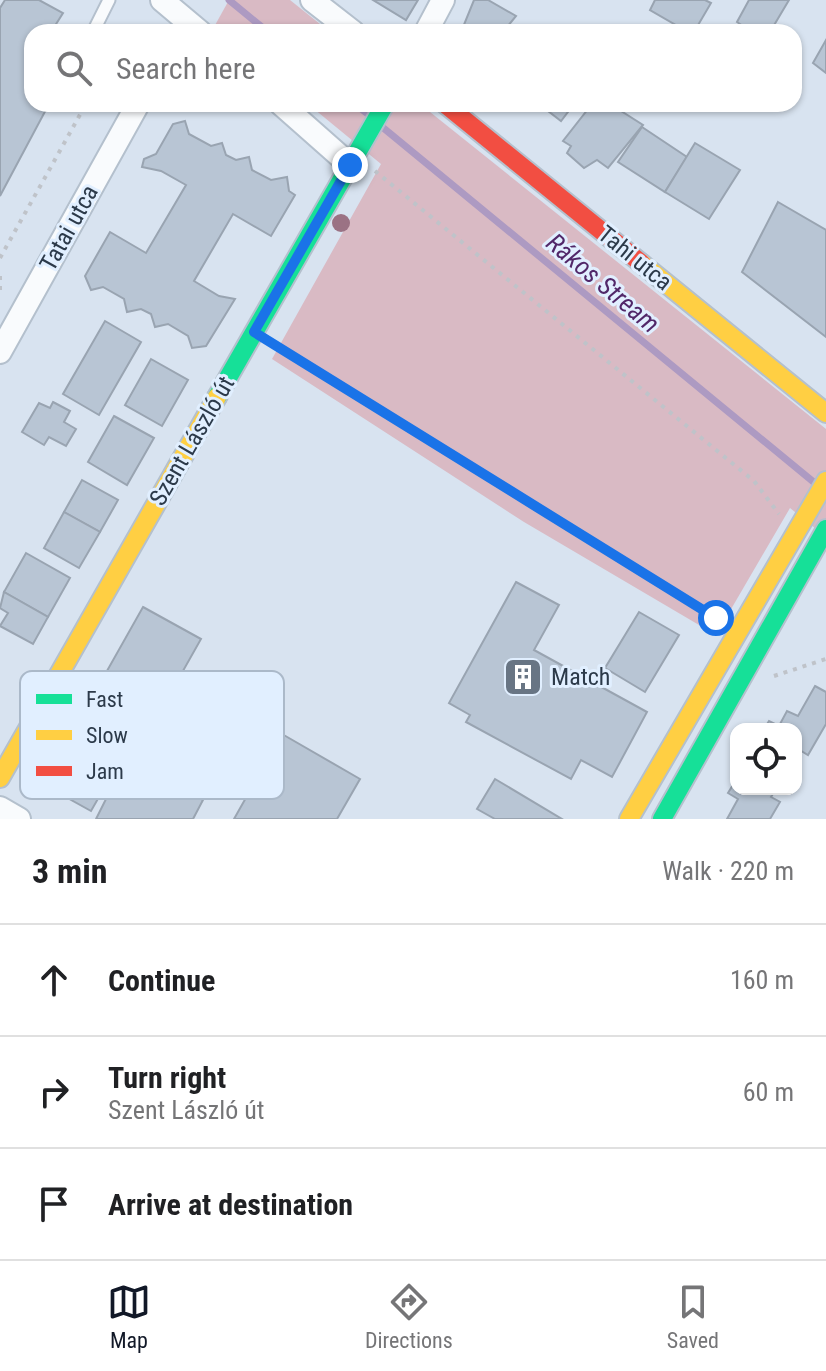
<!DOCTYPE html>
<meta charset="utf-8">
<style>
:root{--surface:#fff;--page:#f6f6f6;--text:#202124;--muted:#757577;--line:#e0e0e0;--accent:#111827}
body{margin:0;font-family:"Roboto Condensed",sans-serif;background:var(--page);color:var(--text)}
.controls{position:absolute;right:24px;bottom:24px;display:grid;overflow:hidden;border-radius:16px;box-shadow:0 2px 6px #0004}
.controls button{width:72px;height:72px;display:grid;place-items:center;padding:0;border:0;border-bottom:2px solid var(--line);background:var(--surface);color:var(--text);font:40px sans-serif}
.stop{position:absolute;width:24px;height:24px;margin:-18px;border:6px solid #1a73e8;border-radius:50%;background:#fff}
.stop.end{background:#1a73e8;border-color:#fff;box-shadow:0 2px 8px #0008}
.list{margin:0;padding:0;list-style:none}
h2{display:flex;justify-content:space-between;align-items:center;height:104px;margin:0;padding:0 32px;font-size:34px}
h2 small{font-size:26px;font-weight:400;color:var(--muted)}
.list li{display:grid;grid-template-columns:52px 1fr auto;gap:24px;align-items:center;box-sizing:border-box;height:112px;padding:0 32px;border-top:2px solid var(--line)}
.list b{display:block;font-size:30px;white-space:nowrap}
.list p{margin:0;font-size:26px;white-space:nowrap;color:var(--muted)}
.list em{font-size:26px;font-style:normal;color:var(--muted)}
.icon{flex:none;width:44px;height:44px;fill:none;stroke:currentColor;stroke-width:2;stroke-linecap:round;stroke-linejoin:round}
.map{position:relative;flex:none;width:826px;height:819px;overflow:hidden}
.search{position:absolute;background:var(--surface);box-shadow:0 2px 6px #0004;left:24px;right:24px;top:24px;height:88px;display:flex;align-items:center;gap:20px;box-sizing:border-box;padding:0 28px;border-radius:24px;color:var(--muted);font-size:30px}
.sheet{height:440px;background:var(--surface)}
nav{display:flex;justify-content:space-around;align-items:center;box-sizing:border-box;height:112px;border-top:2px solid var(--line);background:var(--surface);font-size:22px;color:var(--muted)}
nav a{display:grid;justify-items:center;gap:4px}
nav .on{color:var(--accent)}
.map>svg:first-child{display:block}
</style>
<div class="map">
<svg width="826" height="819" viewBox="0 0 826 819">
<rect width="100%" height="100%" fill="#d8e3f0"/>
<g fill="#d9bac4">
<path d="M229 0H290L330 32H220L214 27Z"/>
<path d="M308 104H420L826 429V537L790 508 716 635 524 522 272 359 381 164Z"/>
</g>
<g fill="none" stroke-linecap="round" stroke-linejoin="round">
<g stroke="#ad9ac2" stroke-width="7">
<path d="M229 0 268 32"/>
<path d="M355 104 369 115"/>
<path d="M381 126 816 484"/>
</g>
</g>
<g fill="#b8c5d4" stroke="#99a4b1" stroke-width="2">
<path d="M5 0H39L63 13 51 32H32V104H49L0 196V8Z"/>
<path d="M373 0H418L406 20Z"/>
<path d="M474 0H488L516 16 503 32H461Z"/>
<path d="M655 0H705L711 3 694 32H688L650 10Z"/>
<path d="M749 0H789L770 32H752L737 22Z"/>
<path d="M826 40V73L813 63Z"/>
<path d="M539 104H574L561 121Z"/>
<path d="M592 104H610L643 125 608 168 597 160 584 168 567 153 571 146 563 141Z"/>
<path d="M185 121 189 134 211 146 222 143 226 155 236 160 249 157 252 170 271 180 287 177 289 191 295 195 271 236 233 214 194 281 219 296 235 299 206 346 192 348 188 336 168 324 155 327 151 314 141 309 127 312 124 299 103 287 91 290 85 276 110 232 146 253 186 185 161 171 142 167 144 159 156 154 173 124Z"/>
<path d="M642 127 687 157 665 192 618 162Z"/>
<path d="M695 143 740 170 709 219 665 192Z"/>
<path d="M778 202 826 230V337L742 272Z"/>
<path d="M105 321 141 342 99 415 63 394Z"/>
<path d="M151 359 188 380 162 426 125 405Z"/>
<path d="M53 402 70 411 64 422 76 429 66 446 49 437 44 445 22 432 39 403 50 408Z"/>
<path d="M114 416 154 438 127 485 88 462Z"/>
<path d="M82 480 118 500 100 532 64 512Z"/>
<path d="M64 512 100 532 79 568 44 548Z"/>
<path d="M26 553 70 578 48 617 4 592Z"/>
<path d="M516 582 559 605 534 650 647 712 612 777 581 760 571 779 466 722 470 715 449 703Z"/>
<path d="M4 592 48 617 33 644 0 626 8 613 0 608Z"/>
<path d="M143 607 201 639 148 733 90 701Z"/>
<path d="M639 612 679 635 645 692 605 668Z"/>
<path d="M815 686 826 692V724L808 755 798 749 796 752V729H764L769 721 779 726 787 711 798 716Z"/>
<path d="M282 734 360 779 337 819H234Z"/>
<path d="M76 738 108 756 100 770 111 776 91 811 48 787Z"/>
<path d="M159 778 203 800 193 819H96L114 783 124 788 128 781 152 793Z"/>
<path d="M495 779 562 819H495L477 809Z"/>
<path d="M736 780V789H776L771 797 780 802 770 819H727L738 799 728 793Z"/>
</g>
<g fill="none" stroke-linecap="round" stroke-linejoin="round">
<defs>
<path id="lane" d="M93 32 109 0"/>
<g id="street">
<path d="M162 0 200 32"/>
<path d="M312 0 353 32"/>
<path d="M426 32 443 0"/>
<path d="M281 104 350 165"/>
<path d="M0 352 138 104"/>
<path d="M0 808 19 819"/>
</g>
<g id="fast">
<path d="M217 397 385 104"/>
<path d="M662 819 826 529"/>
</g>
<g id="slow">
<path d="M641 263 826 413"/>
<path d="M0 778 217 397"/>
<path d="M629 819 826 481"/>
</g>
<path id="jam" d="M445 104 641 263"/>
</defs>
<use href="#lane" stroke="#b4c0cd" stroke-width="15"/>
<use href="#street" stroke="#b4c0cd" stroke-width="26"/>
<use href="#fast" stroke="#b4c0cd" stroke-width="22"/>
<use href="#slow" stroke="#b4c0cd" stroke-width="22"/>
<use href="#jam" stroke="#b4c0cd" stroke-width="22"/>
<g stroke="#bfc3c9" stroke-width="4" stroke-dasharray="4 6" stroke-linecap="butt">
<path d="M375 171 754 481 779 514"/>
<path d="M0 258 86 104"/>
<path d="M0 276V292"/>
<path d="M275 345 716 618"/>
<path d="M774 676 826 659"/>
</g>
<use href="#lane" stroke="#f9fbfd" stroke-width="11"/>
<use href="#street" stroke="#f9fbfd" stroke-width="22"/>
<use href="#fast" stroke="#16e098" stroke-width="18"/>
<use href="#slow" stroke="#ffcf43" stroke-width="18"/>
<use href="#jam" stroke="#f24e42" stroke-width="18"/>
</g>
<circle fill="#9b7284" cx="341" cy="223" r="9"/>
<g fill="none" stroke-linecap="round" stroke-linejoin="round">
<path stroke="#1a73e8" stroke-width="10" d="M350 165 254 332 716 618"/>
</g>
<defs>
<symbol id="building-square" viewBox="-11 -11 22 22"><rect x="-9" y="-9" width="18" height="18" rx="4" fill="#687584" stroke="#e1efff"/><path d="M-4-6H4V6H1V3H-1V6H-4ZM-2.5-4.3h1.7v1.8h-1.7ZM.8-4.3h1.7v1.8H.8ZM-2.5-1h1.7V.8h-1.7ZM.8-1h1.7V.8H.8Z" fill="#fff"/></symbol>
</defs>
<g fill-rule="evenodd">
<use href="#building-square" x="501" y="655" width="44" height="44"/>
</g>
<g text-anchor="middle" stroke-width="6" stroke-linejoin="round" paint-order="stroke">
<g font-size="24" fill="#2c3a4a" stroke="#e1efff">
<text transform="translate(69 228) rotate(-61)" y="8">Tatai utca</text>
<text transform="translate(635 258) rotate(39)" y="8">Tahi utca</text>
<text transform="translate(192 441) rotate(-60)" y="8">Szent László út</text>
</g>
<g font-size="24" fill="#2c3a4a" stroke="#e1efff" text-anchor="start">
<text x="551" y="685">Match</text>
</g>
<g font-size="26" font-style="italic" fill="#512769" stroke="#e1efff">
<text transform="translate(603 283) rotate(40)" y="9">Rákos Stream</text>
</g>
</g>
<rect x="20" y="671" width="264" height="128" rx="12" fill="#e1efff" stroke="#abb9c9" stroke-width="2"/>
<rect x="36" y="694" width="36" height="10" fill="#16e098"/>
<rect x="36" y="730" width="36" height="10" fill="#ffcf43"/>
<rect x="36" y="766" width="36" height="10" fill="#f24e42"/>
<g font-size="22" fill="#2c3a4a">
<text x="86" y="707">Fast</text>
<text x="86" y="743">Slow</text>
<text x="86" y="779">Jam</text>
</g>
</svg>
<div class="controls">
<button><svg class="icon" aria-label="locate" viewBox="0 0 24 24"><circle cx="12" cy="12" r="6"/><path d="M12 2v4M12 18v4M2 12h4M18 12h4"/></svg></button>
</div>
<div class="stop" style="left:716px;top:618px"></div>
<div class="stop end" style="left:350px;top:165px"></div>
<div class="search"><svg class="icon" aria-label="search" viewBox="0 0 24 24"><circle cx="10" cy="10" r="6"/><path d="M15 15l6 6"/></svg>Search here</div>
</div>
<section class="sheet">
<h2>3 min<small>Walk · 220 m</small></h2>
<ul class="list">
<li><svg class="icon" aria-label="ahead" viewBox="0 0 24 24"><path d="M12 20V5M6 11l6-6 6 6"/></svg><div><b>Continue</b></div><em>160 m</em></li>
<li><svg class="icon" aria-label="right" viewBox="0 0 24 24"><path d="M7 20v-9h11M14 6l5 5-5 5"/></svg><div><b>Turn right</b><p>Szent László út</p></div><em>60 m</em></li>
<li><svg class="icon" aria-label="arrive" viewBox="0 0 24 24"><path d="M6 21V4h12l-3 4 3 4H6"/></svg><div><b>Arrive at destination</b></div></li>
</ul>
</section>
<nav>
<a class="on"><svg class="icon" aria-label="map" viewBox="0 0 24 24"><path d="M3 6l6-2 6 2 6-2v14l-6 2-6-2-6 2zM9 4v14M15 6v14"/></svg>Map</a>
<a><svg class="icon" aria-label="directions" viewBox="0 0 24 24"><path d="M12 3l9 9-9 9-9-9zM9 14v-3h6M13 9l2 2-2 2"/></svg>Directions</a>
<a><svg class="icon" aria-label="saved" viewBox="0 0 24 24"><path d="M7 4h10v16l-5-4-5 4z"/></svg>Saved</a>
</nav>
